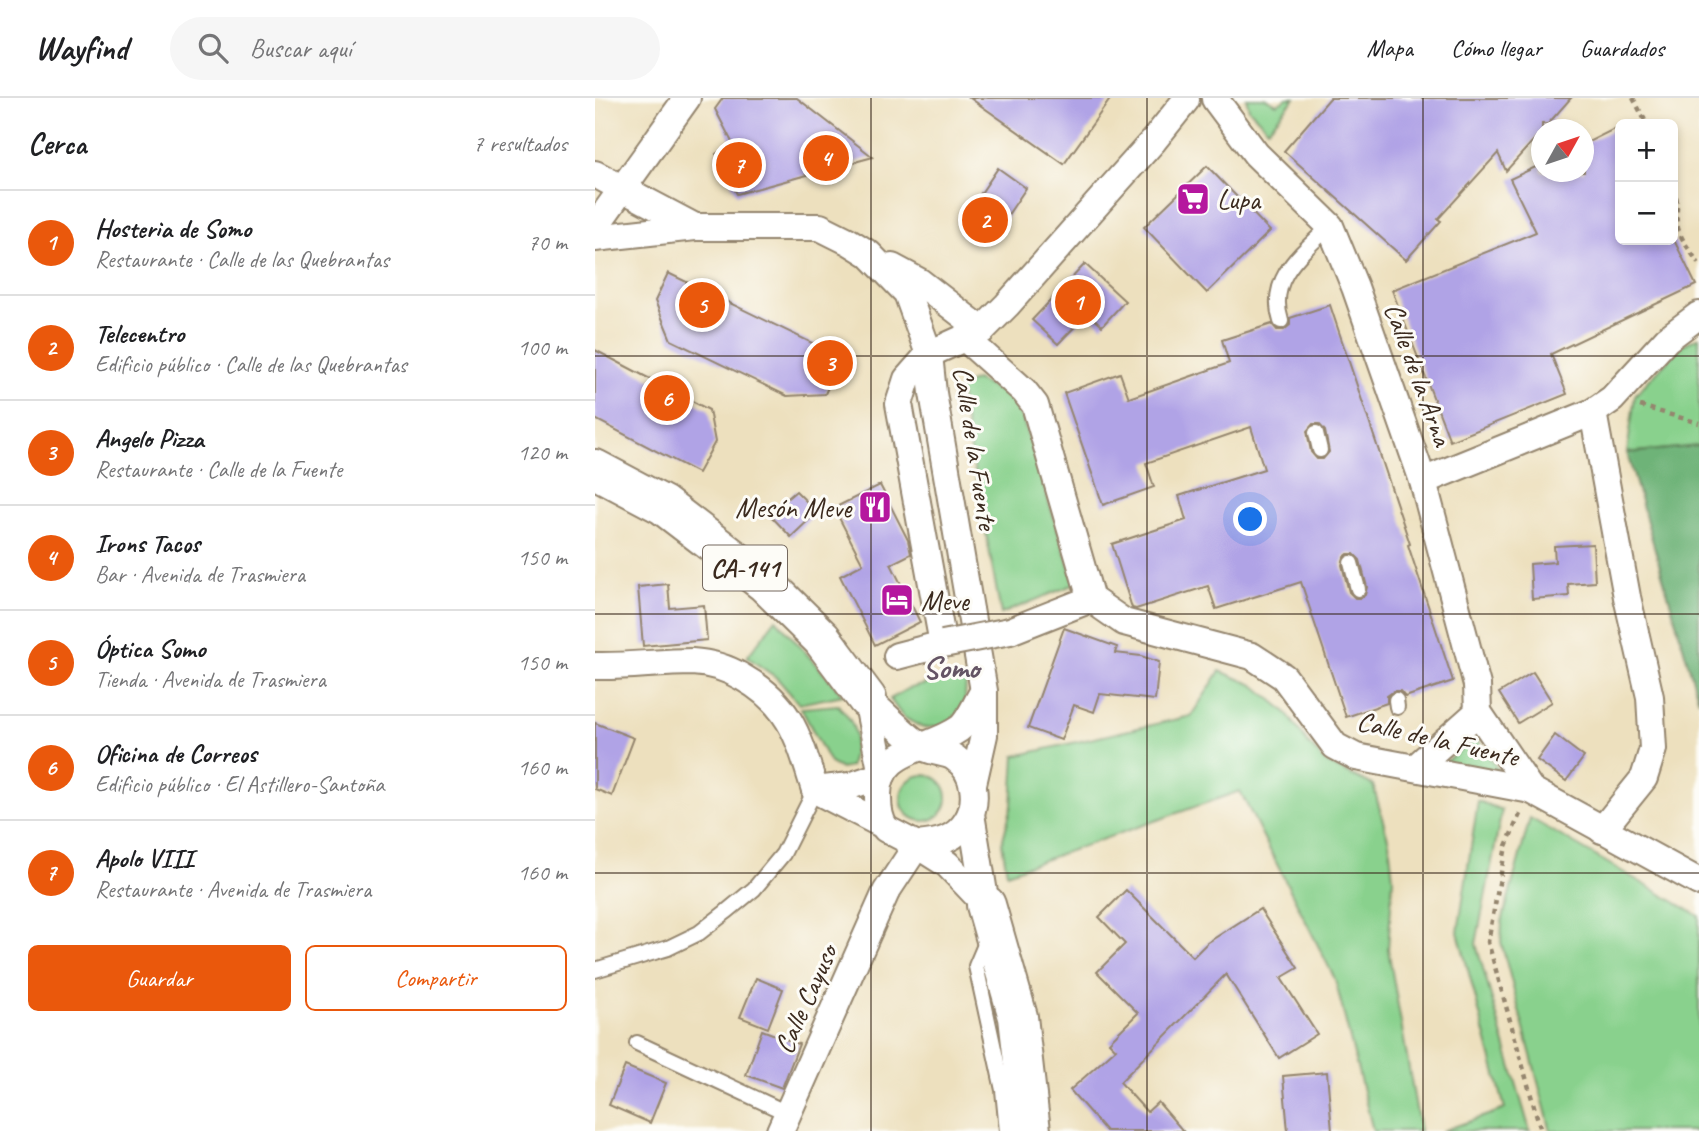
<!DOCTYPE html>
<html lang="es">
<meta charset="utf-8">
<style>
:root{--surface:#fff;--page:#f6f6f6;--text:#202124;--muted:#757577;--line:#e0e0e0;--accent:#ea580c}
body{margin:0;font-family:Caveat,sans-serif;background:var(--page);color:var(--text)}
.controls{position:absolute;right:21px;top:21px;display:grid;overflow:hidden;border-radius:10px;box-shadow:0 4px 10px #0003}
.controls button{width:63px;height:63px;display:grid;place-items:center;padding:0;border:0;border-bottom:2px solid var(--line);background:var(--surface);color:var(--text);font:35px sans-serif}
.compass{position:absolute;left:936px;top:21px;width:63px;height:63px;border-radius:50%;background:var(--surface);box-shadow:0 4px 10px #0003;rotate:50deg}
.you{position:absolute;left:656px;top:422px;width:24px;height:24px;margin:-18px;border:5px solid #fff;border-radius:50%;background:#1a73e8;box-shadow:0 0 0 10px #1a73e833}
.badge{display:grid;place-items:center;width:46px;height:46px;border-radius:50%;background:var(--accent);color:#fff;font-size:23px;font-weight:700}
.pin{position:absolute;translate:-50% -50%;border:4px solid #fff;box-shadow:0 2px 7px #0006}
.list{margin:0;padding:0;list-style:none}
h2{display:flex;justify-content:space-between;align-items:center;height:91px;margin:0;padding:0 28px;font-size:30px}
h2 small{font-size:23px;font-weight:400;color:var(--muted)}
.list li{display:grid;grid-template-columns:46px 1fr auto;gap:21px;align-items:center;box-sizing:border-box;height:105px;padding:0 28px;border-top:2px solid var(--line)}
.list b{display:block;font-size:26px;white-space:nowrap}
.list p{margin:0;font-size:23px;white-space:nowrap;color:var(--muted)}
.list em{font-size:23px;font-style:normal;color:var(--muted)}
.actions{display:flex;gap:14px;padding:21px 28px}
.actions a{flex:1;padding:16px 0;border:2px solid var(--accent);border-radius:10px;text-align:center;font-size:24px;color:var(--accent)}
.actions .main{background:var(--accent);color:#fff}
.icon{flex:none;width:38px;height:38px;fill:none;stroke:currentColor;stroke-width:2;stroke-linecap:round;stroke-linejoin:round}
.map{position:relative;flex:none;width:1104px;height:1033px;overflow:hidden}
header{display:flex;align-items:center;gap:42px;box-sizing:border-box;height:98px;padding:0 35px;background:var(--surface);border-bottom:2px solid var(--line)}
header strong{font-size:33px}
nav{display:flex;gap:38px;margin-inline-start:auto;font-size:24px}
.search{width:490px;height:63px;background:var(--page);display:flex;align-items:center;gap:18px;box-sizing:border-box;padding:0 24px;border-radius:38px;color:var(--muted);font-size:26px}
main{display:flex}
aside{flex:1;background:var(--surface)}
.map>svg:first-child{display:block}
</style>
<header>
<strong>Wayfind</strong>
<div class="search"><svg class="icon" aria-label="search" viewBox="0 0 24 24"><circle cx="10" cy="10" r="6"/><path d="M15 15l6 6"/></svg>Buscar aquí</div>
<nav><a>Mapa</a><a>Cómo llegar</a><a>Guardados</a></nav>
</header>
<main>
<aside>
<h2>Cerca<small>7 resultados</small></h2>
<ul class="list">
<li><span class="badge">1</span><div><b>Hosteria de Somo</b><p>Restaurante · Calle de las Quebrantas</p></div><em>70 m</em></li>
<li><span class="badge">2</span><div><b>Telecentro</b><p>Edificio público · Calle de las Quebrantas</p></div><em>100 m</em></li>
<li><span class="badge">3</span><div><b>Angelo Pizza</b><p>Restaurante · Calle de la Fuente</p></div><em>120 m</em></li>
<li><span class="badge">4</span><div><b>Irons Tacos</b><p>Bar · Avenida de Trasmiera</p></div><em>150 m</em></li>
<li><span class="badge">5</span><div><b>Óptica Somo</b><p>Tienda · Avenida de Trasmiera</p></div><em>150 m</em></li>
<li><span class="badge">6</span><div><b>Oficina de Correos</b><p>Edificio público · El Astillero-Santoña</p></div><em>160 m</em></li>
<li><span class="badge">7</span><div><b>Apolo VIII</b><p>Restaurante · Avenida de Trasmiera</p></div><em>160 m</em></li>
</ul>
<div class="actions"><a class="main">Guardar</a><a>Compartir</a></div>
</aside>
<div class="map">
<svg width="1104" height="1033" viewBox="0 0 1104 1033">
<rect width="100%" height="100%" fill="#fdfcf7"/>
<filter id="ink" filterUnits="userSpaceOnUse"><feTurbulence type="fractalNoise" baseFrequency=".0143" numOctaves="2"/><feDisplacementMap in="SourceGraphic" scale="14" xChannelSelector="R" yChannelSelector="G"/><feConvolveMatrix kernelMatrix="1 2 1 2 8 2 1 2 1" color-interpolation-filters="sRGB"/></filter>
<filter id="wash" filterUnits="userSpaceOnUse"><feTurbulence type="fractalNoise" baseFrequency=".00686" numOctaves="4" result="noise"/><feDisplacementMap in="SourceGraphic" scale="28" xChannelSelector="R" yChannelSelector="G"/><feGaussianBlur stdDeviation="1.57" result="paint"/><feColorMatrix in="noise" values="0 0 0 0 0 0 0 0 0 0 0 0 0 0 0 0 0 1.4 0 .05"/><feComposite in="paint" operator="in"/></filter>
<g filter="url(#wash)">
<rect width="100%" height="100%" fill="#ede0be"/>
<g fill="#89d18d" stroke="#627e56" stroke-width="2">
<path d="M651 0H670L682 6 692 0H700L673 31 654 11Z"/>
<path d="M1104 239V348L1032 355 1040 297 1087 247Z"/>
<path d="M381 282 415 298 428 323 480 486 406 516 364 289Z"/>
<path d="M181 521 248 597 204 606 182 580 152 559Z"/>
<path d="M625 573 659 587 691 614 713 645 731 665 778 687 794 744 798 780 793 851 825 1033H778L740 881 645 693 412 775 407 745 417 707 420 658 596 618Z"/>
<path d="M354 580 371 584 370 601 362 619 345 628 328 630 308 619 295 601 312 591Z"/>
<path d="M243 607C265 630 262 639 255 669L246 671 235 665 206 610Z"/>
<path d="M881 640 907 677 849 665Z"/>
<circle cx="329" cy="700" r="23"/>
<path d="M883 703 907 712 881 846 935 1033H847L910 1011 863 834Z"/>
<path d="M935 720 1104 818V1033H956L906 844 907 824Z"/>
</g>
<path fill="#6eb378" stroke="#546e4b" stroke-width="2" d="M1104 348V603L1032 355Z"/>
<g id="blocks">
<g fill="#b0a3e6" fill-rule="evenodd">
<path d="M128 0H202L278 59 142 96 121 56 138 46 120 11Z"/>
<path d="M375 0H516L469 66Z"/>
<path d="M735 0H976L953 26H947V33L911 73 903 55 843 121 846 123 811 162 689 53Z"/>
<path d="M1025 28V142H1079L1101 187 956 256 972 296 855 343 797 192 941 134 915 81 947 66V74H989V46Z"/>
<path d="M612 68 675 133 612 195 549 129Z"/>
<path d="M403 70 431 90 398 139 370 119Z"/>
<path d="M490 166 530 203 507 228 493 215 463 246 437 222Z"/>
<path d="M73 175 246 259 230 296 192 298 76 242 60 203Z"/>
<path d="M735 207 815 446 813 447 858 583 810 599 805 593H799L792 598V605L751 619 706 484 621 511 613 488 541 511 537 510 517 446 591 422 584 398 669 371 656 329 551 365 559 389 508 407 469 295 525 275 534 300 634 265 627 242 677 226 682 232H689L695 227V220ZM718 326H724L730 333 734 354 728 361H722L716 354 712 333ZM753 456H759L765 462 772 489 770 497 766 500H760L754 494 747 467 749 459Z"/>
<path d="M0 252 114 312 120 344 103 375 0 321Z"/>
<path d="M285 387 313 442 316 456 296 466 325 524 280 547 245 478 268 466 239 410Z"/>
<path d="M201 393 222 414 196 439 174 416Z"/>
<path d="M998 446 1000 484 973 486 974 498 937 501 935 466 960 464 959 448Z"/>
<path d="M73 486 75 510 109 507 112 542 48 548 43 489Z"/>
<path d="M469 530 522 549 520 555 546 558 564 564 560 602 505 596 499 614 479 607 466 642 433 630Z"/>
<path d="M938 574 957 604 923 625 904 595Z"/>
<path d="M0 625 39 640 17 698 0 691Z"/>
<path d="M960 637 989 659 971 683 942 662Z"/>
<path d="M531 792 598 859 612 845 665 811 703 870 686 880 722 936 684 960 631 876 525 984 552 1014 563 1004 588 1033H511L475 992 521 951 514 944 543 915 502 874 530 846 504 819Z"/>
<path d="M161 880 188 891 173 930 145 919Z"/>
<path d="M167 932 204 946 187 990 151 977Z"/>
<path d="M30 968 71 985 55 1025 14 1007Z"/>
<path d="M732 974 737 1033H693L688 978Z"/>
</g>
</g>
</g>
<g filter="url(#ink)">
<use href="#blocks" fill-opacity="0" stroke="#94856e" stroke-width="2"/>
<g fill="none" stroke-linecap="round" stroke-linejoin="round">
<defs>
<g id="service">
<path d="M686 223C672 180 707 155 735 128"/>
<path d="M721 335 725 352"/>
<path d="M756 465 763 491"/>
<path d="M801 602 802 609"/>
<path d="M392 842 381 868 408 992 412 1033"/>
<path d="M0 872 73 850 104 835 131 814 159 791 188 756 220 692"/>
<path d="M42 945 194 1016"/>
</g>
<g id="minor">
<path d="M620 1 661 56 735 128 760 189 828 383 882 587 883 614 936 692 1104 784"/>
<path d="M0 76 100 129"/>
<path d="M0 129 92 0"/>
<path d="M0 140 100 129H225L253 143 274 156 312 195 334 256 338 295 389 593V637L378 686"/>
<path d="M297 169 325 184 387 232"/>
<path d="M371 241 429 293 440 307 496 501 529 524 657 558 689 579 740 648 761 659 936 692"/>
<path d="M334 256 387 232 412 207 559 42 591 2"/>
<path d="M998 314 1032 499 1055 599 1058 651 1049 680 1007 732"/>
<path d="M828 383 998 314 1017 301 1072 241 1104 217"/>
<path d="M415 533 496 501"/>
<path d="M302 558 348 546 304 306 312 281 334 256"/>
<path d="M0 568C32 569 64 564 97 564 115 565 132 570 147 579 197 607 204 641 220 692"/>
<path d="M388 594C381 605 374 624 364 631 333 653 281 650 283 700 283 711 285 723 291 731L322 747 352 766 391 807"/>
<path d="M272 601C287 613 315 643 330 650 339 655 352 654 360 660 380 674 384 703 372 723 360 742 344 745 322 747"/>
<path d="M272 601 287 677"/>
<path d="M821 669 883 614"/>
<path d="M220 692 288 727"/>
<path d="M220 692 255 688 287 677"/>
<path d="M376 716 391 807"/>
<path d="M185 1033 291 794 322 747"/>
</g>
<g id="primary">
<path d="M0 371 68 407 170 485 227 541 272 601"/>
<path d="M391 807 423 919 436 1033"/>
</g>
</defs>
<use href="#service" stroke="#94856e" stroke-width="18"/>
<use href="#minor" stroke="#94856e" stroke-width="30"/>
<use href="#primary" stroke="#94856e" stroke-width="42"/>
<g stroke="#94856e" stroke-width="4.5" stroke-dasharray="5 5" stroke-linecap="butt">
<path d="M1038 0 1052 26"/>
<path d="M1078 89C1086 109 1079 112 1083 130 1086 142 1097 155 1104 166"/>
<path d="M1045 308 1104 325"/>
<path d="M925 716 911 748 893 844 946 1033"/>
</g>
<use href="#service" stroke="#fff" stroke-width="14"/>
<use href="#minor" stroke="#fff" stroke-width="26"/>
<use href="#primary" stroke="#fff" stroke-width="38"/>
<defs>
<path id="minor-bridge" d="M348 546 415 533"/>
</defs>
<use href="#minor-bridge" stroke="#94856e" stroke-width="30" stroke-linecap="butt"/>
<use href="#minor-bridge" stroke="#fff" stroke-width="26"/>
</g>
</g>
<path fill="none" stroke="#3b2a1e" stroke-width="2" stroke-opacity="0.55" d="M276 0V1033M552 0V1033M828 0V1033M0 258H1104M0 516H1104M0 775H1104"/>
<defs>
<symbol id="supermarket-square" viewBox="-11 -11 22 22"><rect x="-9" y="-9" width="18" height="18" rx="4" fill="#b5179e" stroke="#fdfcf7"/><path d="M-6-5.5h2.5l.6 2H6L4.5 2H-2.5L-4.4-4H-6ZM-1.5 3.2a1.3 1.3 0 1 0 .1 0ZM3 3.2a1.3 1.3 0 1 0 .1 0Z" fill="#fff"/></symbol>
<symbol id="restaurant-square" viewBox="-11 -11 22 22"><rect x="-9" y="-9" width="18" height="18" rx="4" fill="#b5179e" stroke="#fdfcf7"/><path d="M-5-6h1v4h1v-4h1v4h1v-4h1v5L-1.5 .5V6h-2V.5L-5-1ZM5-6V6H3V1.5H1.5Q1.5-4 5-6Z" fill="#fff"/></symbol>
<symbol id="hotel-square" viewBox="-11 -11 22 22"><rect x="-9" y="-9" width="18" height="18" rx="4" fill="#b5179e" stroke="#fdfcf7"/><path d="M-6-4.5h1.5V1H6V5H4.5V3h-9V5H-6ZM-4 0a1.8 1.8 0 1 1 3.6 0ZM.5 0V-2.5h3Q6-2.5 6 0Z" fill="#fff"/></symbol>
</defs>
<g fill-rule="evenodd">
<use href="#supermarket-square" x="579" y="82" width="38" height="38"/>
<use href="#restaurant-square" x="261" y="390" width="38" height="38"/>
<use href="#hotel-square" x="283" y="483" width="38" height="38"/>
</g>
<g text-anchor="middle" stroke-width="6" stroke-linejoin="round" paint-order="stroke">
<rect fill="#fdfcf7" stroke="#75695f" stroke-width="2" x="108" y="447.5" width="84" height="45" rx="5"/>
<g font-size="26" font-weight="bold" fill="#3b2a1e">
<text x="150" y="479">CA-141</text>
</g>
<g font-size="28" fill="#3b2a1e" stroke="#fdfcf7" text-anchor="start">
<text x="622" y="111">Lupa</text>
<text x="256" y="419" text-anchor="end">Mesón Meve</text>
<text x="326" y="512">Meve</text>
</g>
<g font-size="28" fill="#3b2a1e" stroke="#fdfcf7">
<text transform="translate(824 276) rotate(70)" y="10">Calle de la Arna</text>
<text transform="translate(381 350) rotate(81)" y="10">Calle de la Fuente</text>
<text transform="translate(843 640) rotate(13)" y="10">Calle de la Fuente</text>
<text transform="translate(210 901) rotate(-66)" y="10">Calle Cayuso</text>
</g>
<g font-size="32" font-weight="bold" fill="#645464" stroke="#fdfcf7">
<text x="356" y="580">Somo</text>
</g>
</g>
</svg>
<div class="controls">
<button>+</button>
<button>−</button>
</div>
<svg class="compass" viewBox="-18 -18 36 36"><path d="M0-13l5 13h-10z" fill="#e53935"/><path d="M0 13l5-13h-10z" fill="#757577"/></svg>
<div class="you"></div>
<div class="pin badge" style="left:483px;top:204px">1</div>
<div class="pin badge" style="left:390px;top:122px">2</div>
<div class="pin badge" style="left:235px;top:265px">3</div>
<div class="pin badge" style="left:231px;top:60px">4</div>
<div class="pin badge" style="left:107px;top:207px">5</div>
<div class="pin badge" style="left:72px;top:300px">6</div>
<div class="pin badge" style="left:144px;top:67px">7</div>
</div>
</main>
